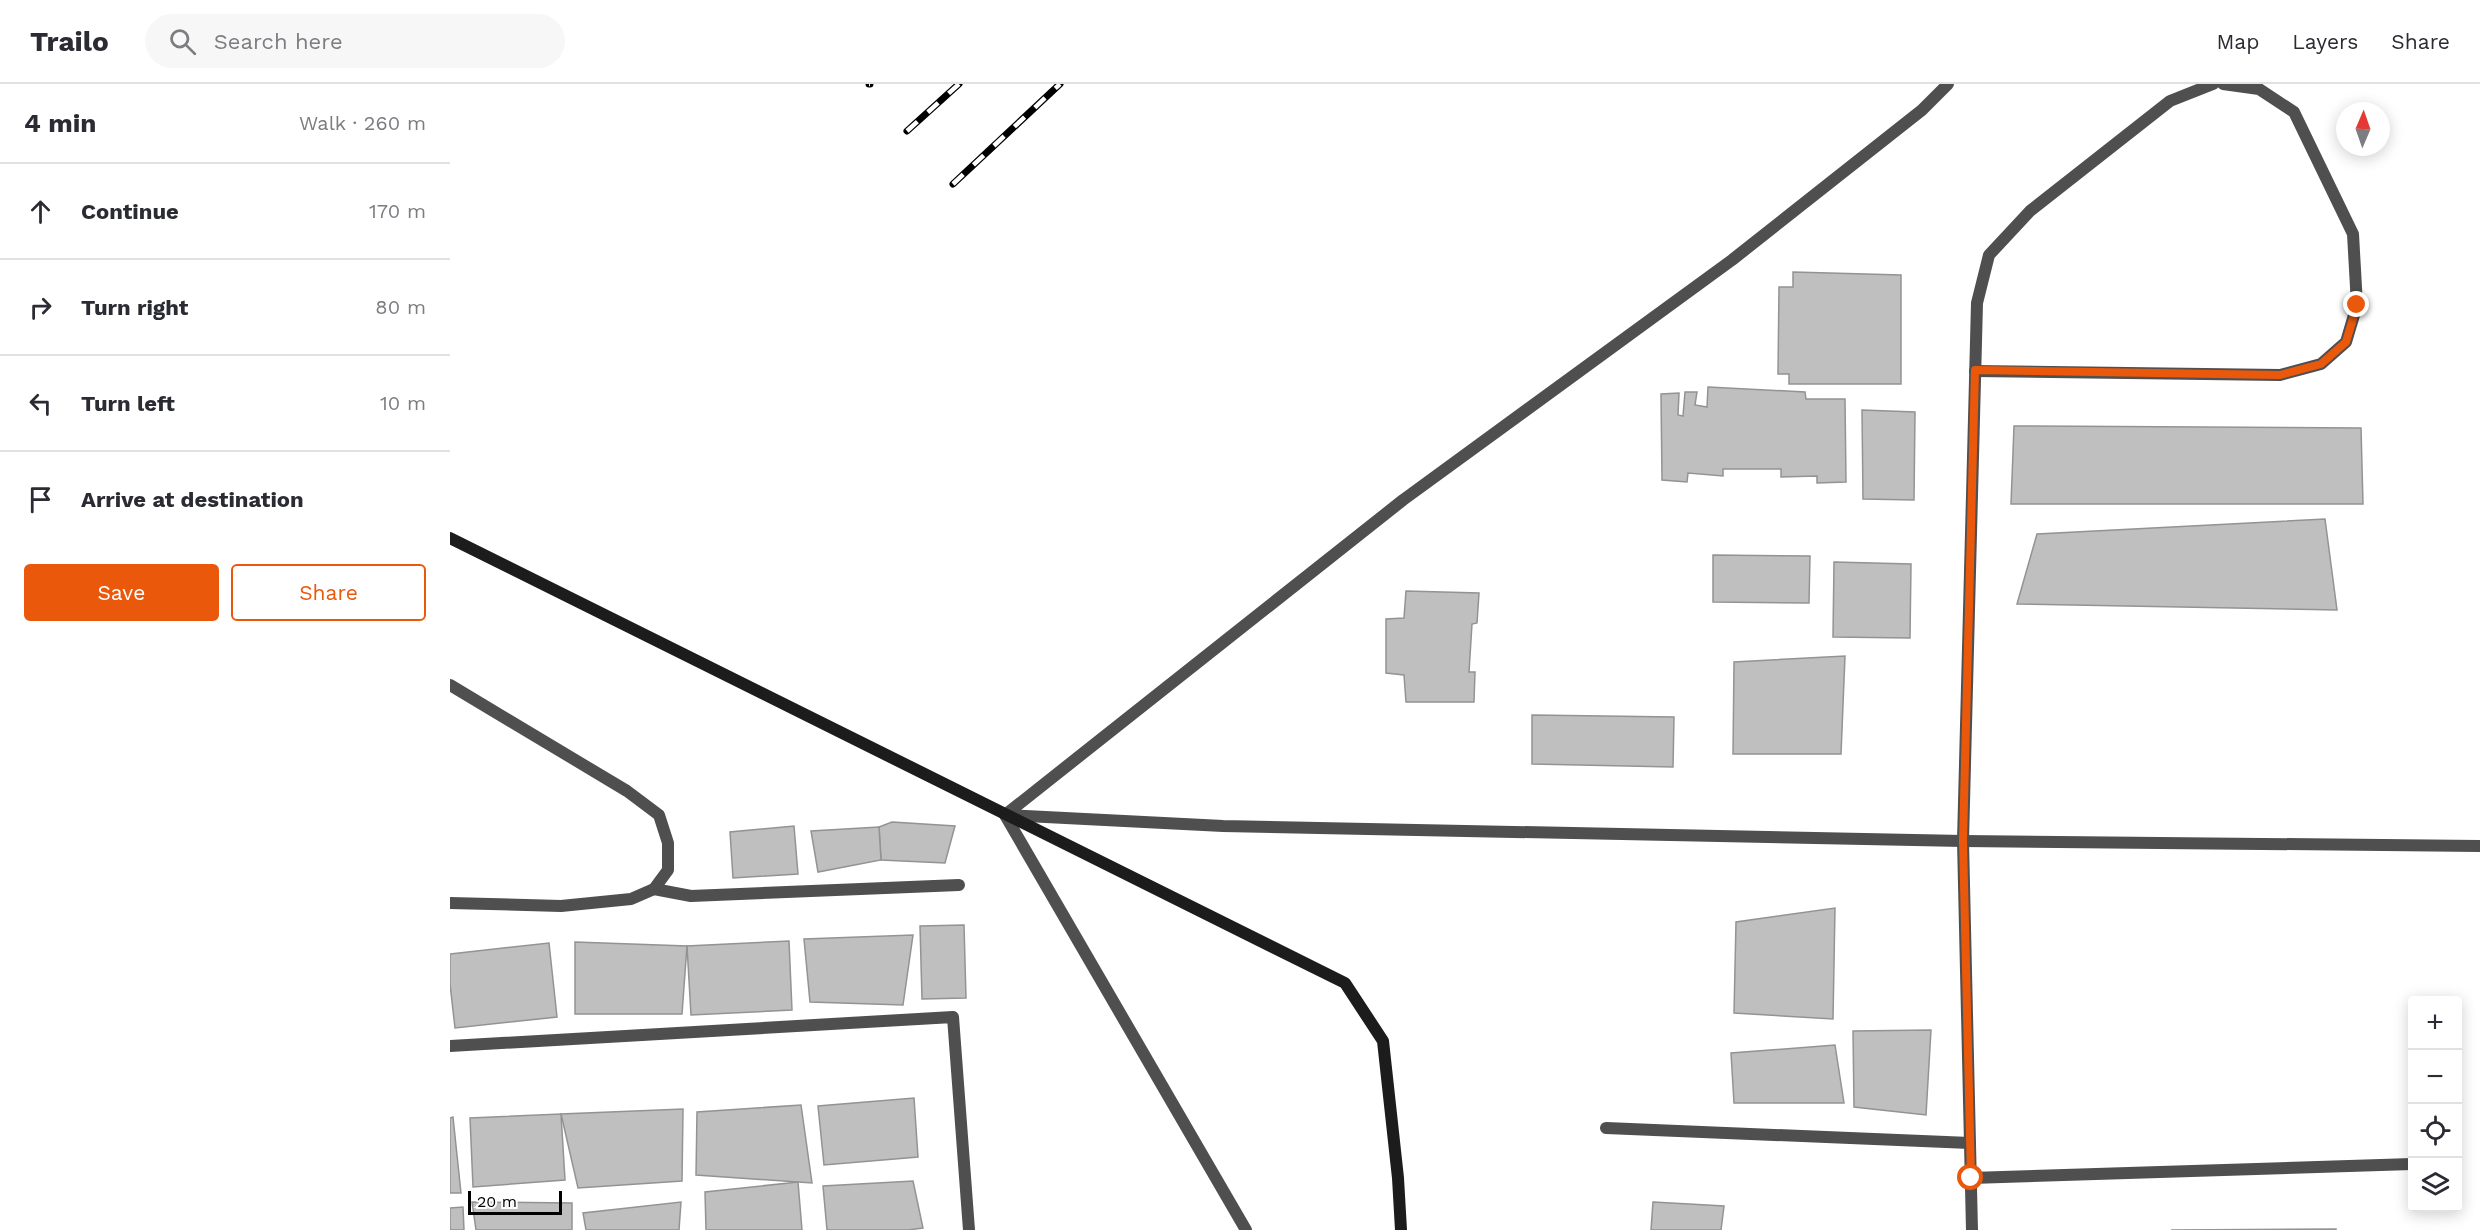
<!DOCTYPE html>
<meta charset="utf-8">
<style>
:root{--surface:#fff;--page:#f7f7f7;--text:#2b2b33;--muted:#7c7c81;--line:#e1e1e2;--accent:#ea580c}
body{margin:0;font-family:"Work Sans",sans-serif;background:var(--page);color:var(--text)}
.controls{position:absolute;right:18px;bottom:18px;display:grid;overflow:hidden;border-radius:6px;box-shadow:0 3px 15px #0003}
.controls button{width:54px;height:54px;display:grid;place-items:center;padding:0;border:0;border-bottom:2px solid var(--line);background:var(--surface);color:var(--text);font:30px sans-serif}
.compass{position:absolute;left:1886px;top:18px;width:54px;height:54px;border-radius:50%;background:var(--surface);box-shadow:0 3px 15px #0003;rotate:2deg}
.scale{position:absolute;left:18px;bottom:15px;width:94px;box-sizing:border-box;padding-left:6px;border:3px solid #000;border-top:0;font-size:16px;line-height:21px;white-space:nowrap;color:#000;-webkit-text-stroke:4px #fff;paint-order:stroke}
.stop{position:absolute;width:18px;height:18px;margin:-14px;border:4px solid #ea580c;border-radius:50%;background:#fff}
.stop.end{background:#ea580c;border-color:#fff;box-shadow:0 2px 6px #0008}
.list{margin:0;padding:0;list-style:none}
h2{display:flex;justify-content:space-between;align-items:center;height:78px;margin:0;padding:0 24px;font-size:26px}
h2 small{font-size:20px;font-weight:400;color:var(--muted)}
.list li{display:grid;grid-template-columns:39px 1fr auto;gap:18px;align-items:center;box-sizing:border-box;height:96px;padding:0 24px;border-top:2px solid var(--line)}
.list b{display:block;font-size:22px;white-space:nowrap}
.list em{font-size:20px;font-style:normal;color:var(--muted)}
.actions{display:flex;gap:12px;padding:18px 24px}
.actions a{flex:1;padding:14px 0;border:2px solid var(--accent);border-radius:6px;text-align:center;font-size:21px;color:var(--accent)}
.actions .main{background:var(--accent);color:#fff}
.icon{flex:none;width:33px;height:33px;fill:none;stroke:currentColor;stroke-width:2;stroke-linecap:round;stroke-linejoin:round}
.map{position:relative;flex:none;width:2030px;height:1146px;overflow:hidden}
header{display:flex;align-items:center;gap:36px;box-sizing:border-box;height:84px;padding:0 30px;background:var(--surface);border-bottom:2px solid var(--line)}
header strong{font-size:28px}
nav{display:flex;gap:33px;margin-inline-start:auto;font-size:21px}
.search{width:420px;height:54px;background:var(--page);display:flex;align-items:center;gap:15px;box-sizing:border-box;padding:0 21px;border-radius:33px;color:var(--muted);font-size:22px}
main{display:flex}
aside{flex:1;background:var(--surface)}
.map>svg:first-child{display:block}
</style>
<header>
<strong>Trailo</strong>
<div class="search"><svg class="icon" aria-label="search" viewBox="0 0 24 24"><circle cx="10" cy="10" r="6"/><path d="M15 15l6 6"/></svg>Search here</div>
<nav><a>Map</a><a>Layers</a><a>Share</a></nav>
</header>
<main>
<aside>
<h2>4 min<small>Walk · 260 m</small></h2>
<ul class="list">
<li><svg class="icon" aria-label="ahead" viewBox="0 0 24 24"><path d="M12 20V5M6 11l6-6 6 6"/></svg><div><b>Continue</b></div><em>170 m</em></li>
<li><svg class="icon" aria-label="right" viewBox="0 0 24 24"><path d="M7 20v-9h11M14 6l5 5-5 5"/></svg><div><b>Turn right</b></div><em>80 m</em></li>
<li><svg class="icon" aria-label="left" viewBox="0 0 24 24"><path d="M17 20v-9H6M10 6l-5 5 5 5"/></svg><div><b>Turn left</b></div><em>10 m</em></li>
<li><svg class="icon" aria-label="arrive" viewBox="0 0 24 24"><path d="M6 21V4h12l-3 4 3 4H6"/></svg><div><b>Arrive at destination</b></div></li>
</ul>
<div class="actions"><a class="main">Save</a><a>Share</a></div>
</aside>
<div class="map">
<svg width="2030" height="1146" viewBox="0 0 2030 1146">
<rect width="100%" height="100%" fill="#fff"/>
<g fill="#bfbfbf" stroke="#939393" stroke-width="1.5">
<path d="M1343 188 1451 191V300H1339V290H1328L1329 203H1343Z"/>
<path d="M1258 303 1355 308 1356 315H1395L1396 398 1367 399V392L1331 393V385H1273V392L1238 389 1237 398 1212 396 1211 310 1229 309 1228 331 1233 332 1235 308H1247L1245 321 1257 323Z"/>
<path d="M1412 326 1465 328 1464 416 1413 415Z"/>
<path d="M1564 342 1911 344 1913 420H1561Z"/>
<path d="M1875 435 1887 526 1567 520 1587 450Z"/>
<path d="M1263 471 1360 472 1359 519 1263 518Z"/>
<path d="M1384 478 1461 480 1460 554 1383 553Z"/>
<path d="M956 507 1029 509 1027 539 1022 540 1019 588H1025L1024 618H956L954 591 936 589V535L954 534Z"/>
<path d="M1395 572 1391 670H1283L1284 578Z"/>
<path d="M1082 631 1224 633 1223 683 1082 680Z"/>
<path d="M442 738 505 742 495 779 431 776 429 743Z"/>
<path d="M344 742 348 790 283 794 280 748Z"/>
<path d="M429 743 431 776 368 788 361 747Z"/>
<path d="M1385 824 1383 935 1284 929 1286 838Z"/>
<path d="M514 841 516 914 472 915 470 842Z"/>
<path d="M463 851 453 921 360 918 354 855Z"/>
<path d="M339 857 342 926 241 931 237 862Z"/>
<path d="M125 858 237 862 232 930H125Z"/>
<path d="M99 859 107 933 5 944 0 900V870Z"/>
<path d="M1481 946 1476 1031 1404 1023 1403 947Z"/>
<path d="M1385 961 1394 1019H1284L1281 969Z"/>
<path d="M464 1014 468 1073 374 1081 368 1022Z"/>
<path d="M351 1021 362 1099 246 1091 247 1028Z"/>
<path d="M233 1025 232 1097 128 1104 111 1030Z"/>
<path d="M111 1030 115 1096 23 1103 20 1034Z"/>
<path d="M3 1033 11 1109H0V1034Z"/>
<path d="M463 1097 473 1144 458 1146H377L373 1102Z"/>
<path d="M348 1098 352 1146H256L255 1108Z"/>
<path d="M22 1118 122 1119V1146H26Z"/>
<path d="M231 1118 229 1146H136L133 1129Z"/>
<path d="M1203 1118 1274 1122 1271 1146H1201Z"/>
<path d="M13 1123 14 1146H0V1124Z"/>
<path d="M1886 1145V1146H1721Z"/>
</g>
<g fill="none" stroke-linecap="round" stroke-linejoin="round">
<g stroke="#4f4f4f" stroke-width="12">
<path d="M1525 287 1830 291 1871 280 1896 258 1907 221 1903 150 1844 28 1809 5 1773 0"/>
<path d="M0 601 177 707 209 731 218 759V786L204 805 181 815 111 822 0 819"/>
<path d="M555 731 953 416 1282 176 1472 26 1498 0"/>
<path d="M555 731 796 1146"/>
<path d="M556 731 773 742 1513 757 2030 762"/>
<path d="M204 805 241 812 509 801"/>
<path d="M0 962 503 933 519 1146"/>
<path d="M1156 1044 1520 1059"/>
<path d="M1521 1094 1962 1080"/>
<path d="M1522 1146 1513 757 1527 219 1539 171 1580 127 1720 17 1763 0"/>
</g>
<path stroke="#1c1c1c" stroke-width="12" d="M0 454 895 899 933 957 948 1094 951 1146"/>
<defs>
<g id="rail">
<path d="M419 0H420"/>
<path d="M457 47 509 0"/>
<path d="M503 100 610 0"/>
</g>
</defs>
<use href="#rail" stroke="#000" stroke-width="7"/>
<use href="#rail" stroke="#fff" stroke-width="4.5" stroke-dasharray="14" stroke-linecap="butt"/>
</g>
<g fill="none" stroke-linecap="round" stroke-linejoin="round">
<path stroke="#ea580c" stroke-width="8" d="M1521 1094 1513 757 1525 286 1830 291 1871 280 1896 258 1907 221"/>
</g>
</svg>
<div class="controls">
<button>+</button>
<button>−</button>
<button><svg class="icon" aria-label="locate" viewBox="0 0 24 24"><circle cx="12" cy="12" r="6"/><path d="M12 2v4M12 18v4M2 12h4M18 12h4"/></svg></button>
<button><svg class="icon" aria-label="layers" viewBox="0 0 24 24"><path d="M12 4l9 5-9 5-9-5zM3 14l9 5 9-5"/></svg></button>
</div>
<svg class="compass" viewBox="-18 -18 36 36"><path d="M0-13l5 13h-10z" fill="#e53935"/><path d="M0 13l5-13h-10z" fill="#7c7c81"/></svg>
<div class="scale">20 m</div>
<div class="stop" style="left:1521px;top:1094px"></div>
<div class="stop end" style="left:1907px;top:221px"></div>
</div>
</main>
